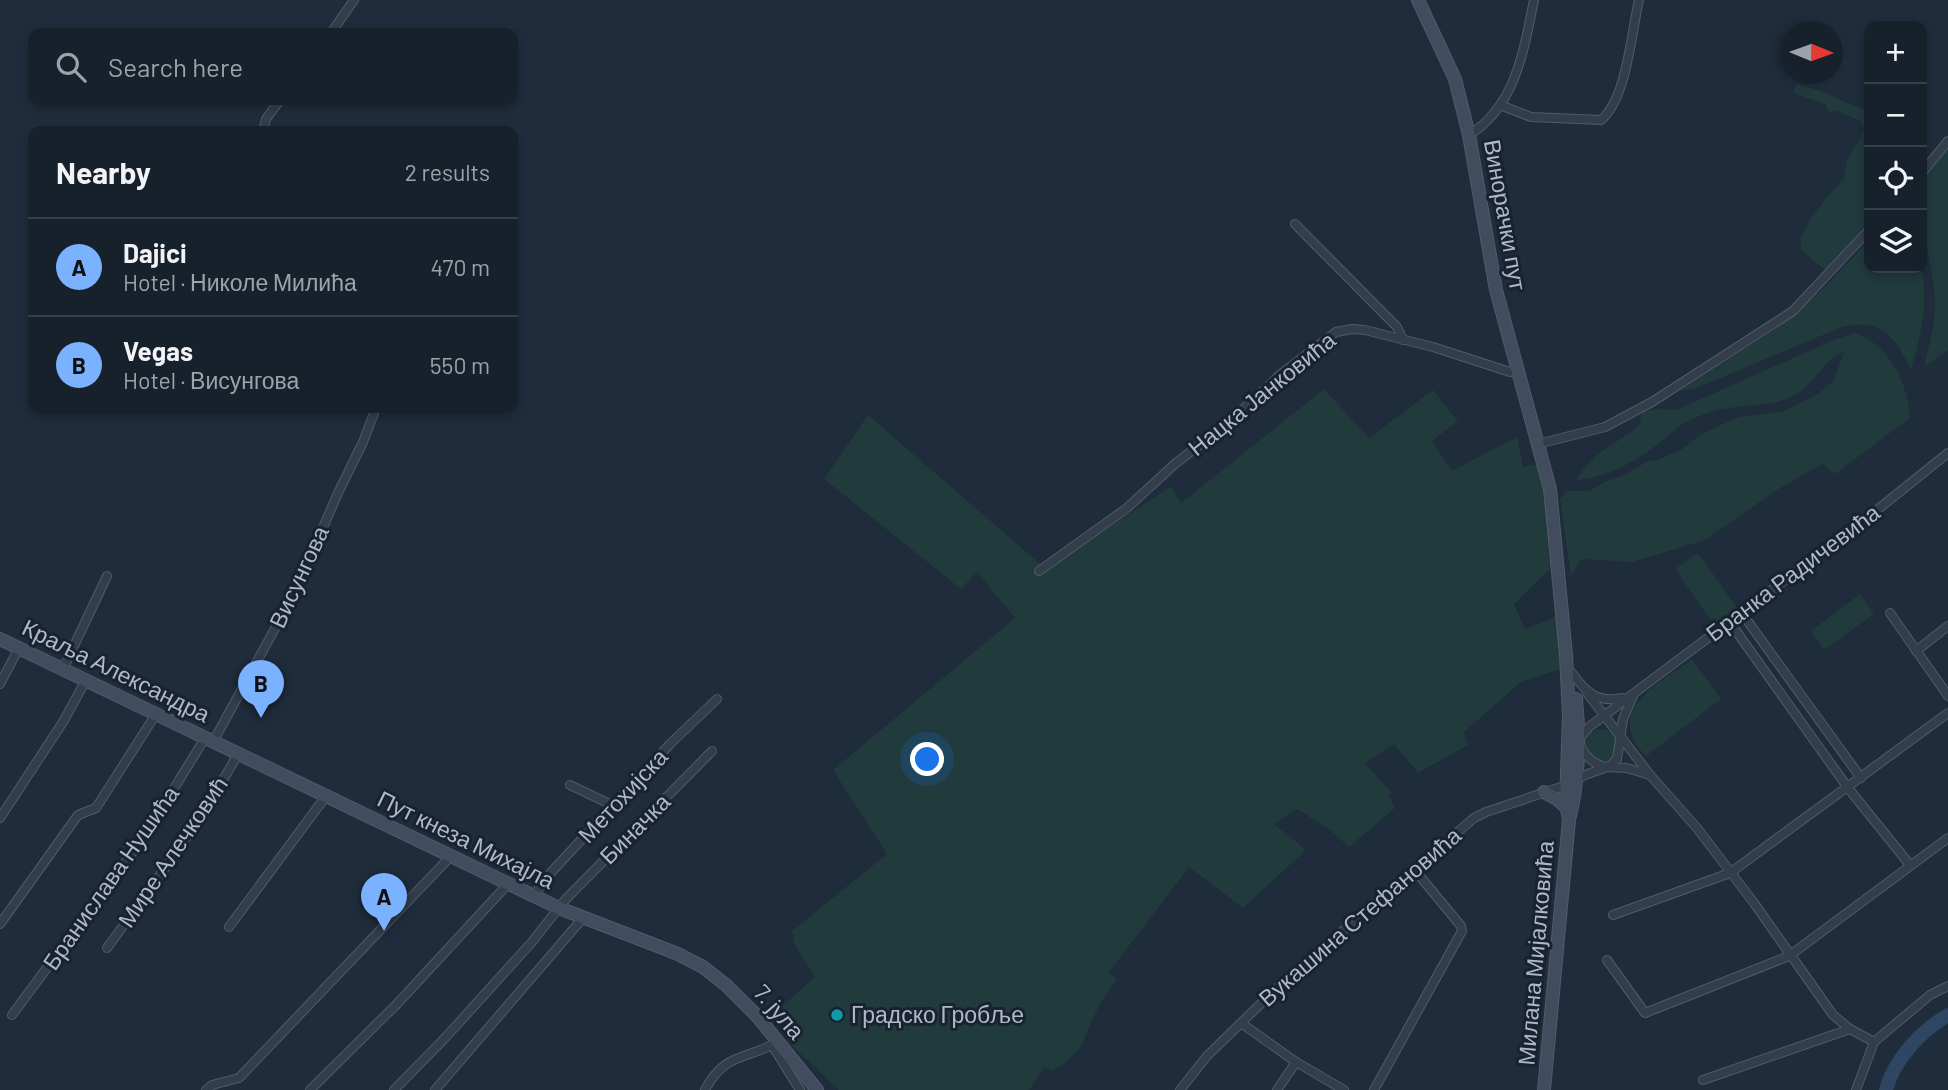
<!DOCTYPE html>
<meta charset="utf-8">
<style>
:root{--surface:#17212c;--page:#242e38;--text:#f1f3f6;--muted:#9ea3a9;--line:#363e48;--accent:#7bb2ff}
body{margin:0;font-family:Barlow,sans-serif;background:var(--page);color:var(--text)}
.controls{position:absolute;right:21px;top:21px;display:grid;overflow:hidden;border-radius:14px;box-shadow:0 4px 10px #0003}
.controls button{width:63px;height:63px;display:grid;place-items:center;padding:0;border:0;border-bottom:2px solid var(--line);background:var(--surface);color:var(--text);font:35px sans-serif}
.compass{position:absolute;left:1780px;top:21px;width:63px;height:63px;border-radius:50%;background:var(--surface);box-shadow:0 4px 10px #0003;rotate:91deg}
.you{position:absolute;left:928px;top:760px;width:24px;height:24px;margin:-18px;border:5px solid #fff;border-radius:50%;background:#1a73e8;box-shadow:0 0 0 10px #1a73e833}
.badge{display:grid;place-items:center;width:46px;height:46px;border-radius:50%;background:var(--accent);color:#111;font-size:23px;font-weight:700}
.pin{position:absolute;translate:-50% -58px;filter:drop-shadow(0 2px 4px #0008)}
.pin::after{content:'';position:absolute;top:37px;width:24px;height:21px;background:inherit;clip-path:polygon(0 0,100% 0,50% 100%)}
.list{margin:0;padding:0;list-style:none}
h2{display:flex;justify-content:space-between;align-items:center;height:91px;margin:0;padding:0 28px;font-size:30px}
h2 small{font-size:23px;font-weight:400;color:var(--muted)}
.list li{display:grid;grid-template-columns:46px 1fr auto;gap:21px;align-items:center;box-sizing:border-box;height:98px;padding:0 28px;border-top:2px solid var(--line)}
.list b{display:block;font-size:26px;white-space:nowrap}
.list p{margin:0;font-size:23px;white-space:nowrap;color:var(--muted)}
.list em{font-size:23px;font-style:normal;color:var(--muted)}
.icon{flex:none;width:38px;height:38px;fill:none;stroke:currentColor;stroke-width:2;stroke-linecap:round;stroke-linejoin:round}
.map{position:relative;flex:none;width:1948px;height:1090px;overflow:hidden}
.search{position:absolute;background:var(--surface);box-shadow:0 4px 10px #0003;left:28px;top:28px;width:490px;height:77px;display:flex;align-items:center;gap:18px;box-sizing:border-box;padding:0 24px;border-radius:14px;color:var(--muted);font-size:26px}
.panel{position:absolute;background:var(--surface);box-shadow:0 4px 10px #0003;left:28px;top:126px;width:490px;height:287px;border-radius:14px}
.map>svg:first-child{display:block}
</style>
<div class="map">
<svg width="1948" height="1090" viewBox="0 0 1948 1090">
<rect width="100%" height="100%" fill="#1f2c3b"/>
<g fill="#213a3c">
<path d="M1797 84 1818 90 1869 112V222L1825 270 1801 250V238L1811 218 1826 198 1844 179 1847 161 1864 131 1861 121 1835 110 1829 113 1825 104 1793 93Z"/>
<path d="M1948 150V350L1924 367 1933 328 1935 304 1934 286 1922 223V181Z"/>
<path d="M1869 240V268H1921C1929 302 1921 335 1911 369 1894 337 1883 317 1842 327L1694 389 1679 391 1776 328 1825 287Z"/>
<path d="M1855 333C1889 344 1909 385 1910 418L1835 474 1822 464 1777 490 1705 540 1632 562 1582 559 1571 576 1560 499 1567 491H1589L1607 481 1623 476 1648 461 1657 460 1681 450 1701 434 1739 417 1782 412 1818 394 1834 380 1844 352C1825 358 1815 383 1797 394 1776 406 1752 404 1729 408 1716 410 1700 415 1688 421 1677 426 1668 437 1658 444 1635 462 1606 478 1576 480 1595 449 1614 447 1639 425L1642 412 1656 409 1676 410 1836 339Z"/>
<path d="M1324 389 1369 438 1433 390 1458 421 1432 441 1452 471 1517 437 1523 467 1537 464 1543 490 1550 569 1514 604 1525 629 1557 616 1563 668 1521 682 1464 732 1468 745 1418 773 1394 744 1365 763 1392 793 1389 796 1395 808 1349 847 1329 829 1297 809 1274 824 1306 850 1243 908 1189 867 1109 972 1117 979C1111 988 1103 998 1098 1008 1081 1041 1088 1048 1053 1071L1044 1067 1029 1090H839L787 1041 796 1030 779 1009 815 977 795 945 792 931 887 854 833 770 1015 618 977 572 961 589 824 479 868 415 1046 569 1171 486 1181 503Z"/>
<path d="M1698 553 1737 608 1714 625 1675 569Z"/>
<path d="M1860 594 1874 614 1824 650 1811 631Z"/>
<path d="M1692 659 1721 699 1646 756C1602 711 1658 685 1692 659Z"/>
<circle cx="1601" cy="745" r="16"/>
</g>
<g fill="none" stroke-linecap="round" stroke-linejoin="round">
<path stroke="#2f4662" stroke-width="14" d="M1886 1090C1894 1059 1921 1031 1948 1015"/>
<defs>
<g id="street">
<path d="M331 33 354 0"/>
<path d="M1500 105 1531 117 1601 120C1627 98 1631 34 1639 0"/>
<path d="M263 131 266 119 280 100"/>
<path d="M1469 135C1516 106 1524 49 1534 0"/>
<path d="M1922 173 1948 141"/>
<path d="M1295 224 1397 327 1403 340"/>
<path d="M1538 444 1605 427 1652 402 1793 311 1869 230"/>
<path d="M1039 571 1127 508 1176 463 1227 424 1281 374 1336 332 1352 329 1365 330 1433 347 1510 372 1518 369"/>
<path d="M1741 612 1861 778"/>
<path d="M1890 613 1948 696"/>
<path d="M1729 621 1848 788 1910 865"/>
<path d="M1916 651 1948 626"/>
<path d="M63 669 107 576"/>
<path d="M1572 673C1586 693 1598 703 1623 698"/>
<path d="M0 684 19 648"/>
<path d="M1587 693 1650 775 1697 828 1754 903 1833 1015 1850 1029 1874 1042"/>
<path d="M213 742 296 590 338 493 363 442 376 408"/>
<path d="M1607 767C1591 764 1584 755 1578 740L1589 727 1857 526 1948 453"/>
<path d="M1608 767 1617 759 1623 719 1633 696"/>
<path d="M570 785 614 806"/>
<path d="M0 818 63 722 86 680"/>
<path d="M534 896 545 879 671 743 717 699"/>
<path d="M1613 915 1730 873 1948 713"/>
<path d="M0 924 78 815 96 808 156 714"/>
<path d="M229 927 326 796"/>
<path d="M107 948C153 885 200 822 238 754"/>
<path d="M1607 960 1645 1013 1789 956 1948 838"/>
<path d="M12 1015 146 834 205 738"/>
<path d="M1241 1023 1296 1062 1344 1090"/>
<path d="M772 1045 800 1090"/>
<path d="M1703 1080 1850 1029"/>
<path d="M206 1090 212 1085 239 1078 450 857"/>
<path d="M310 1090 397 1004 508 884"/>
<path d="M394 1090 445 1038 532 942 564 901 712 751"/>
<path d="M435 1090 583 918"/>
<path d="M705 1090C725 1051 749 1060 779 1041"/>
<path d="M1180 1090 1207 1056 1280 985 1474 818 1486 812 1567 785 1585 775 1607 767 1627 768 1650 775"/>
<path d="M1277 1090 1296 1062"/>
<path d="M1374 1090 1462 931 1461 926 1413 868"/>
<path d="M1856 1090 1874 1042 1930 995 1948 986"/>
</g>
<g id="secondary">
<path d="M1418 0 1455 79 1469 135 1496 290 1550 489 1566 655 1569 715 1566 802 1569 820"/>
<path d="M0 639 559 908 678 954 703 967 726 985 757 1016 817 1090"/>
<path d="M1544 792 1557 799 1567 808"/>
<path d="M1544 1090 1569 820C1579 781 1580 739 1576 699"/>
</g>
</defs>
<use href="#street" stroke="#515b69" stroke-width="10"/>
<use href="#secondary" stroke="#515b69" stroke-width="14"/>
<use href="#street" stroke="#333e4b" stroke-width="8"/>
<use href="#secondary" stroke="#414d5f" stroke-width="12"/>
</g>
<circle fill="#0f9aa8" stroke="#192330" stroke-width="2.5" cx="837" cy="1015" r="7"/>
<g text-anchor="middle" stroke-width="6" stroke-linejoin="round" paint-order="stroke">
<g font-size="23" fill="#aeb8c8" stroke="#192330">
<text transform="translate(1505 215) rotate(80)" y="8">Винорачки пут</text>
<text transform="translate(1262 394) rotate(-39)" y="8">Нацка Јанковића</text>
<text transform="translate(1793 573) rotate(-37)" y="8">Бранка Радичевића</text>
<text transform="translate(299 577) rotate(-65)" y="8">Висунгова</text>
<text transform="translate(116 671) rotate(26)" y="8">Краља Александра</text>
<text transform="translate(623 796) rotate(-47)" y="8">Метохијска</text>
<text transform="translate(635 829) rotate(-45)" y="8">Биначка</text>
<text transform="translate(466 840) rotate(26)" y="8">Пут кнеза Михајла</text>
<text transform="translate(173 852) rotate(-56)" y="8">Мире Алечковић</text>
<text transform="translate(111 878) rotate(-55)" y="8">Бранислава Нушића</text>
<text transform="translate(1360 917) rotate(-41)" y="8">Вукашина Стефановића</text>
<text transform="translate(1536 953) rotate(-85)" y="8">Милана Мијалковића</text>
<text transform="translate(779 1012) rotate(49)" y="8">7. јула</text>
</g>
<g font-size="23" fill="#aeb8c8" stroke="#192330" text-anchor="start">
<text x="851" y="1023">Градско Гробље</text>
</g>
</g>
</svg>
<div class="controls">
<button>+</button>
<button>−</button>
<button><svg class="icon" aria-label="locate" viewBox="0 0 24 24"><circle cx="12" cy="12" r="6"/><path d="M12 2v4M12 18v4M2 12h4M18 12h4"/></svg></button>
<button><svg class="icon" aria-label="layers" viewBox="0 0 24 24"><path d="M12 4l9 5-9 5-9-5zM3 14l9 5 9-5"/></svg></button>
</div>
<svg class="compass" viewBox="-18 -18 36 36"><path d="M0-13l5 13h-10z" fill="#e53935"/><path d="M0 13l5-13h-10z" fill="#9ea3a9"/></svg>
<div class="you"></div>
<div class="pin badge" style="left:384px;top:931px">A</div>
<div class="pin badge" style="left:261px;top:718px">B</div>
<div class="search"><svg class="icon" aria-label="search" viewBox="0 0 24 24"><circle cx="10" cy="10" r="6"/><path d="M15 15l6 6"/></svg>Search here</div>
<section class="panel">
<h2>Nearby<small>2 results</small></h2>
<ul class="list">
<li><span class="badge">A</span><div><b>Dajici</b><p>Hotel · Николе Милића</p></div><em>470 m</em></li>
<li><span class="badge">B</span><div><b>Vegas</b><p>Hotel · Висунгова</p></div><em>550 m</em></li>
</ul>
</section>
</div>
